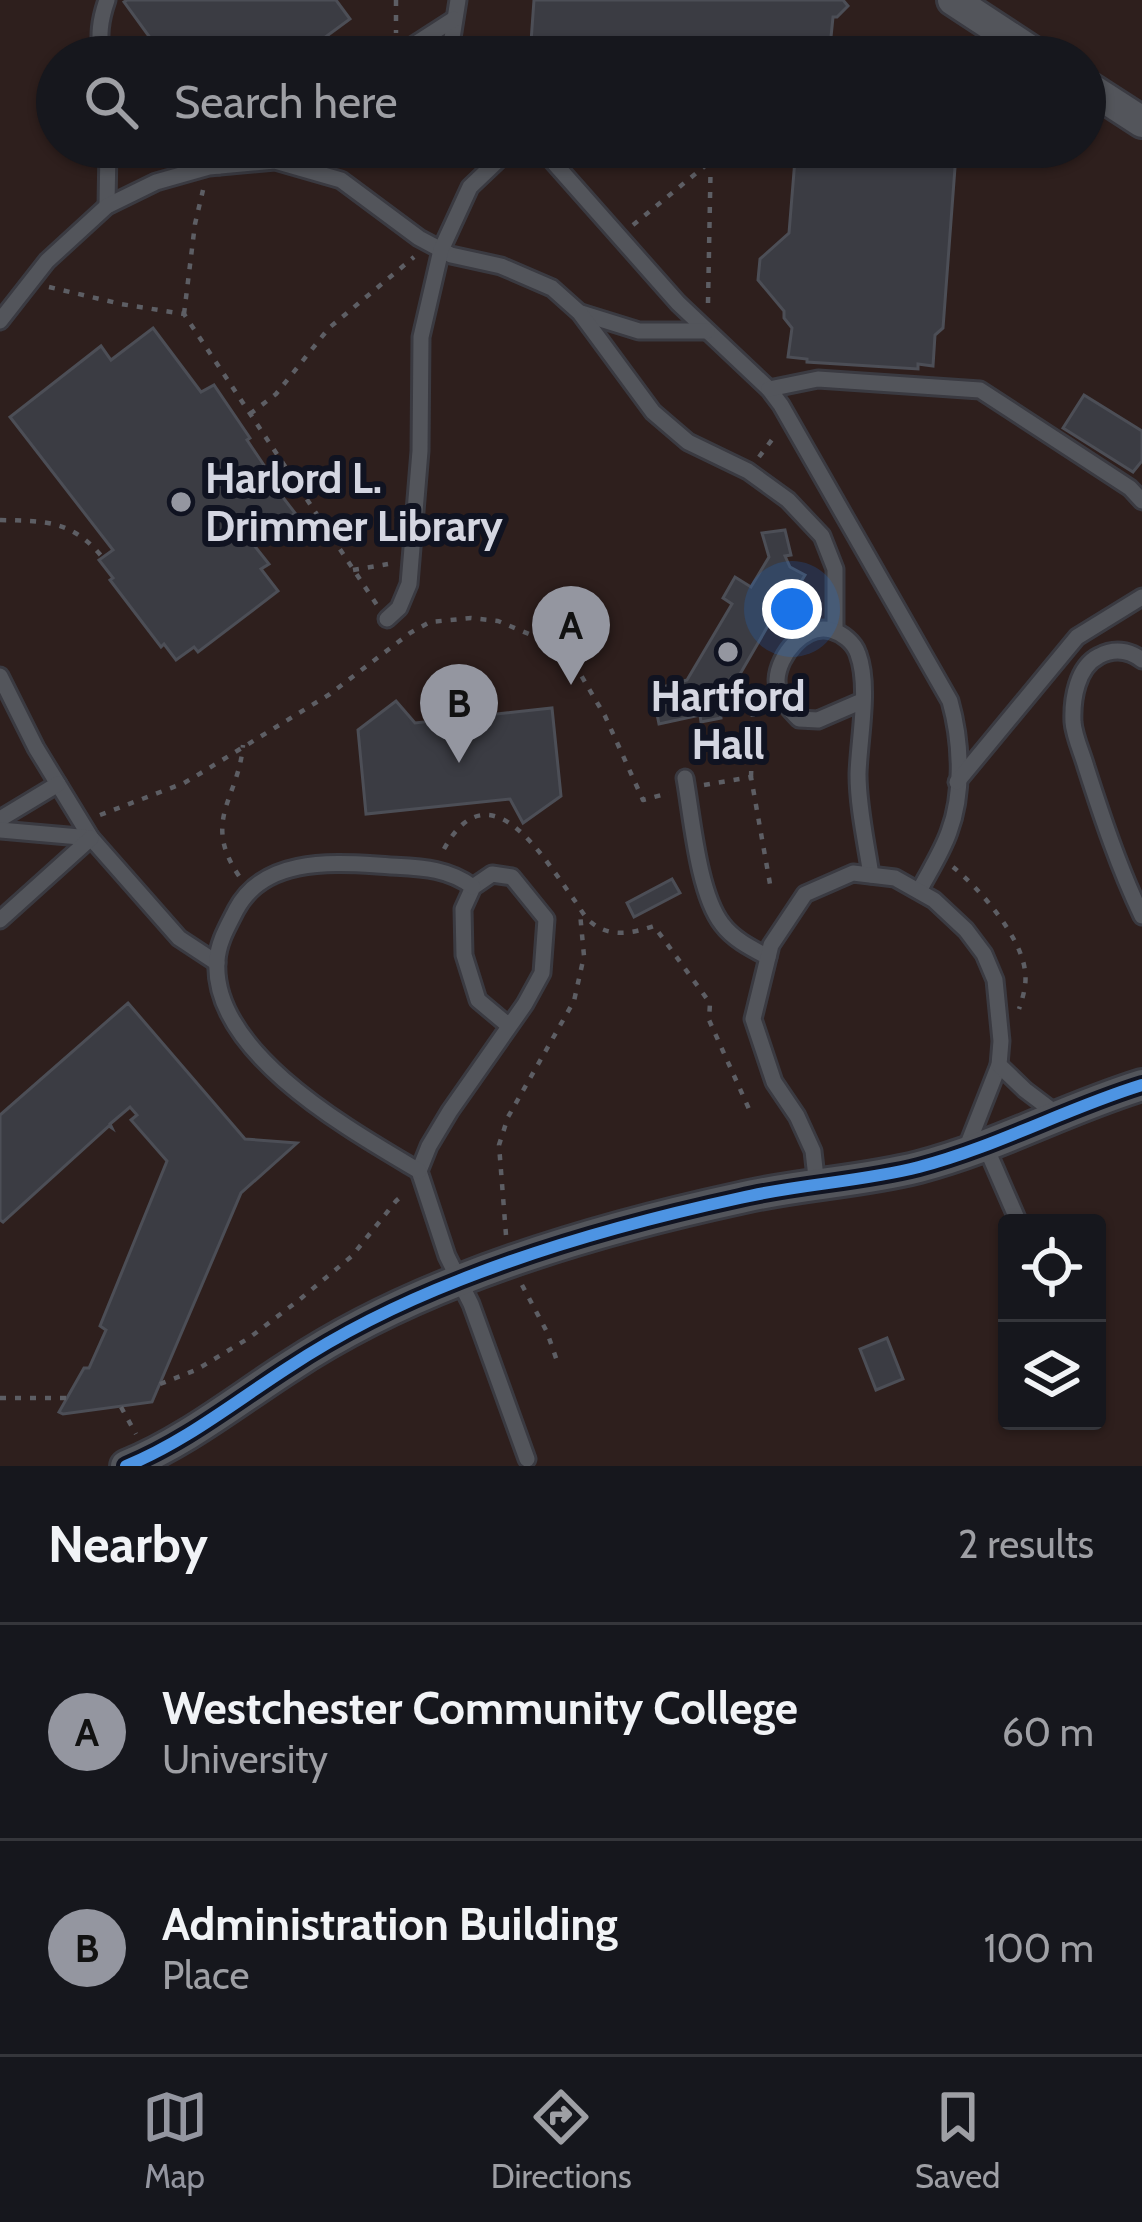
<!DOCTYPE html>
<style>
:root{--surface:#16171d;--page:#23242a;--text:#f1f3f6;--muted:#9e9fa4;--line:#35363b;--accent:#9496a0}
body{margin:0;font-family:Cabin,sans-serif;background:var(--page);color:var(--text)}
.controls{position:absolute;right:36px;bottom:36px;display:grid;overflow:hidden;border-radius:12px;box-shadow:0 3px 9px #0004}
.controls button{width:108px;height:108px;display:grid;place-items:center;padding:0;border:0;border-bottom:3px solid var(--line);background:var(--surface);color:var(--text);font:60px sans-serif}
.you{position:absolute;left:792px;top:609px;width:42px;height:42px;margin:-30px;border:9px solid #fff;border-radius:50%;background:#1a73e8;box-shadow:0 0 0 18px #1a73e833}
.badge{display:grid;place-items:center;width:78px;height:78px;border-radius:50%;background:var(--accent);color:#111;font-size:39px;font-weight:700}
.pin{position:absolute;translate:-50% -99px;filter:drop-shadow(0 3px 6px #0008)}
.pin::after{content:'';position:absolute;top:63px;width:42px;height:36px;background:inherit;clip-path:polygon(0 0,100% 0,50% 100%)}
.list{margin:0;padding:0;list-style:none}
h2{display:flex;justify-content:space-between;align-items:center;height:156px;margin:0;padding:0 48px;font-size:51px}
h2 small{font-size:39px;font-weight:400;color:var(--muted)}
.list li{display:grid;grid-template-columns:78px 1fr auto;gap:36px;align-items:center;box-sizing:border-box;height:216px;padding:0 48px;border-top:3px solid var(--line)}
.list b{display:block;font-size:45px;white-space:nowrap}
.list p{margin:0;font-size:39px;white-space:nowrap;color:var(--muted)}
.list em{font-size:39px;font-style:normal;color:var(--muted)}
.icon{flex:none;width:66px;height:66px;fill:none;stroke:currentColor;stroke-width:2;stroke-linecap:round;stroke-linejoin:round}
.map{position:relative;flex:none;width:1142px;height:1466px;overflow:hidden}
.search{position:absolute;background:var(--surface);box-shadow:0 3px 9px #0004;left:36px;right:36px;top:36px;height:132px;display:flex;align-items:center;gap:30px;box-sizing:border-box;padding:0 42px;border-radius:66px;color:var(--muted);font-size:45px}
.sheet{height:588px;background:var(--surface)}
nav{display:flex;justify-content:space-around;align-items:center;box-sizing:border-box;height:168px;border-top:3px solid var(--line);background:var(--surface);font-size:33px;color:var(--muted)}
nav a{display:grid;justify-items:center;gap:6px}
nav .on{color:var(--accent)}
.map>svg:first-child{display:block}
</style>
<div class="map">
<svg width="1142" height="1466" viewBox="0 0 1142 1466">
<rect width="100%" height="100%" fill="#1d1f27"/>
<path fill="#2e1f1d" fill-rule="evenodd" d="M0 0H1142V1466H0ZM57 57H1085V147H57ZM1007 1223H1097V1421H1007Z"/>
<g fill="#3b3c43" stroke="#4c4e56" stroke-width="3">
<path d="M127 0H336L350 19 301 55 303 57H164L124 2Z"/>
<path d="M534 0H843L848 6 837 17H833L829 57H563L565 44 531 42Z"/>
<path d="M796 147H950L956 154 943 328 935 335 933 366 918 364V369L807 362V359L788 357 792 328 784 318V311L758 280 760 259 789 233Z"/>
<path d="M153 328 201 392 214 385 250 438 247 440 280 489 278 491 295 513 272 531 267 525 249 539 269 564 261 569 278 591 198 652 194 647 176 660 164 644 161 647 110 580 113 578 99 560 113 550 10 417 101 346 111 360Z"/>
<path d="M1084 395 1142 431V461L1133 472 1063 428Z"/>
<path d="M785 530 791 555 785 556 790 567 805 575 792 596 805 603 797 618 783 610 773 627 769 624 736 681 731 678 725 688 732 696 722 712 720 710 721 718 701 722 700 715 659 724 652 690 687 680 732 604 723 598 735 577 751 587 769 557 762 533Z"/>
<path d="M396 701 415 723 552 708 561 796 523 823 510 799 366 814 358 730Z"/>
<path d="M672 879 680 893 634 917 627 903Z"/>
<path d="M128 1003 245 1139 297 1143 241 1193 152 1402 63 1414 59 1412 84 1368H89L106 1330 100 1326 167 1161 131 1120 137 1115 130 1107 110 1124 112 1128 109 1126 3 1222 0 1220V1115Z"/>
<path d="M887 1338 903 1379 876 1390 860 1349Z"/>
</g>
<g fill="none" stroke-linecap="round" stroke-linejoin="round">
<defs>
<g id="service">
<path d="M458 0 452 38 461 57"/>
<path d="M102 57C98 36 100 20 107 0"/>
<path d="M395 57 454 19"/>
<path d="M191 147 219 166 237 147"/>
<path d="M540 147 678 303 769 389 781 405 950 701C961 740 964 792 949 832 942 852 929 872 919 891"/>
<path d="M107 206 108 147"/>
<path d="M581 313 639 331H707"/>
<path d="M0 321 47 261 107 206 156 182 209 167 275 161 341 180 419 238 451 255 501 266 552 288 580 313 653 412 688 442 748 471 788 500 822 536 835 569V631"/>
<path d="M769 389 818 379 980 390 1130 488 1142 501"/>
<path d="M387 619 399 608 409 584 420 451 421 337 441 250 470 187 512 147"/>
<path d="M1142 660C1129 650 1114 648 1099 656 1077 667 1072 699 1073 722 1074 736 1082 753 1086 767 1102 817 1119 868 1142 916"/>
<path d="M0 676 36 748 91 838 179 938 217 963"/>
<path d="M862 701 818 720 799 719C788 708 777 696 777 680 778 655 805 623 831 630 842 633 854 642 858 654 870 686 859 739 858 774 858 807 866 842 871 875"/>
<path d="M685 778C692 817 698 893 722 924 733 939 751 948 768 957"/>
<path d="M957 782 1077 637 1142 597"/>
<path d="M0 819 58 784"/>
<path d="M0 830 91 838"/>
<path d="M0 920 91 838"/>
<path d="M509 1026 478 1000 464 955 463 909 473 887 492 874 512 877 546 919 542 973 525 1004 450 1111 429 1146 419 1171 447 1256 471 1304 527 1459"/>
<path d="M985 1145 1019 1223"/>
<path d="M966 1149 999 1065"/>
<path d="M419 1171C352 1131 211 1053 217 961 218 942 228 926 236 910 263 859 327 862 377 865 412 868 444 865 473 887"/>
<path d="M817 1186 813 1151 797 1116 774 1082 753 1019 771 945 805 894 853 873 895 878 934 900 966 930 984 954 995 980 1001 1041 999 1065 1025 1090 1058 1115"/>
</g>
<g id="minor">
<path d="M953 0 1040 57"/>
<path d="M1085 85 1142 122"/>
<path d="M126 1466C185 1442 236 1401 289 1367 342 1332 401 1303 460 1280 546 1246 648 1218 740 1198 799 1184 860 1182 919 1167 996 1147 1067 1108 1142 1085"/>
</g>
</defs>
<use href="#service" stroke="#3a3a41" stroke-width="21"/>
<use href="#minor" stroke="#3a3a41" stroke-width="36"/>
<g stroke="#5d5e64" stroke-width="4.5" stroke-dasharray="6 9" stroke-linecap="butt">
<path d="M396 0V33"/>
<path d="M339 147 350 161"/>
<path d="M720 147 739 149 741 147"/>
<path d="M633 225 711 161"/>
<path d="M49 287 121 304 184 314 377 605"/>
<path d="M708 303 711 147"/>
<path d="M184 314 195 224 203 190"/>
<path d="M250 414 276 394 329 328 414 257"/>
<path d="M759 457 774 437"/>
<path d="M0 520C46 521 72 520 103 558"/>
<path d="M353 570 388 564"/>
<path d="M751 777 753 715 760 700"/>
<path d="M704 785 751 777 770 884"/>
<path d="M100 815 184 783 201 773 330 694 410 633 430 622 471 618 498 621 529 634 575 665 605 716 643 800 669 793"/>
<path d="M444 849C490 765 543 857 575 901 580 908 585 918 592 923 611 938 633 933 654 926L710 1003 709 1020 749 1109"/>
<path d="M953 867C979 888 1021 936 1025 971 1027 984 1023 997 1019 1009"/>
<path d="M239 876C201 820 239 798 243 745"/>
<path d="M506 1235 499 1145 508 1117 574 1001 584 956 580 913"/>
<path d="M522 1285 547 1332 557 1361"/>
<path d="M160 1384 196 1370 249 1338 299 1300 352 1256 396 1201 404 1194"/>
<path d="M0 1398H67"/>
<path d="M121 1407 136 1434"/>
</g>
<use href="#service" stroke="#53555b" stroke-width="15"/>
<use href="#minor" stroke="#53555b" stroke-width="30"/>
<defs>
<path id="cycleway" d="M126 1466C185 1442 236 1401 289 1367 342 1332 401 1303 460 1280 546 1246 648 1218 740 1198 799 1184 860 1182 919 1167 996 1147 1067 1108 1142 1085"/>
</defs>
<use href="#cycleway" stroke="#101321" stroke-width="20"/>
<use href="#cycleway" stroke="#4d94e3" stroke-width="12"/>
</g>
<g fill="#9496a0" stroke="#101321" stroke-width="4.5">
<circle cx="181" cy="502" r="12"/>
<circle cx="728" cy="652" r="12"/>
</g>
<g text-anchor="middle" stroke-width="12" stroke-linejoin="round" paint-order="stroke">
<g font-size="42" font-weight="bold" fill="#d4d6e1" stroke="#101321" text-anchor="start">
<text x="205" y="493">Harlord L.<tspan x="205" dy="48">Drimmer Library</tspan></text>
<text x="728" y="711" text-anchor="middle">Hartford<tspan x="728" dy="48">Hall</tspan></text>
</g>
</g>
</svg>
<div class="controls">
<button><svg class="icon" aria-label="locate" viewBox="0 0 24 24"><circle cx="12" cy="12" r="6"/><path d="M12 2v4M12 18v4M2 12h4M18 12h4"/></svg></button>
<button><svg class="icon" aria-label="layers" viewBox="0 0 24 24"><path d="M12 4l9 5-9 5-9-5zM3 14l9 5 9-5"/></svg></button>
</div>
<div class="you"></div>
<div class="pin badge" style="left:571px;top:685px">A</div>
<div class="pin badge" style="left:459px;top:763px">B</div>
<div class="search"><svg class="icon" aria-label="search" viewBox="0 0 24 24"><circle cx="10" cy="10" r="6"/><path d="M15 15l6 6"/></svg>Search here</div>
</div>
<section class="sheet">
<h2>Nearby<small>2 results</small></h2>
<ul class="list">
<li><span class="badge">A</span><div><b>Westchester Community College</b><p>University</p></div><em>60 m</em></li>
<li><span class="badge">B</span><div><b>Administration Building</b><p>Place</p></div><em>100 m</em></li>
</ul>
</section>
<nav>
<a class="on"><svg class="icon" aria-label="map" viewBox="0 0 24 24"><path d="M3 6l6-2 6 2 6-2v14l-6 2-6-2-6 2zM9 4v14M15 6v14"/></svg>Map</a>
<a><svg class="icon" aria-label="directions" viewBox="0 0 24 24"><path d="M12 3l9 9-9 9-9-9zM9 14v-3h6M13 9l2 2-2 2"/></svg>Directions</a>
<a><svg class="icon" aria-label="saved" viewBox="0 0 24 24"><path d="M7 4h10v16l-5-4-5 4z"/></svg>Saved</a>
</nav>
